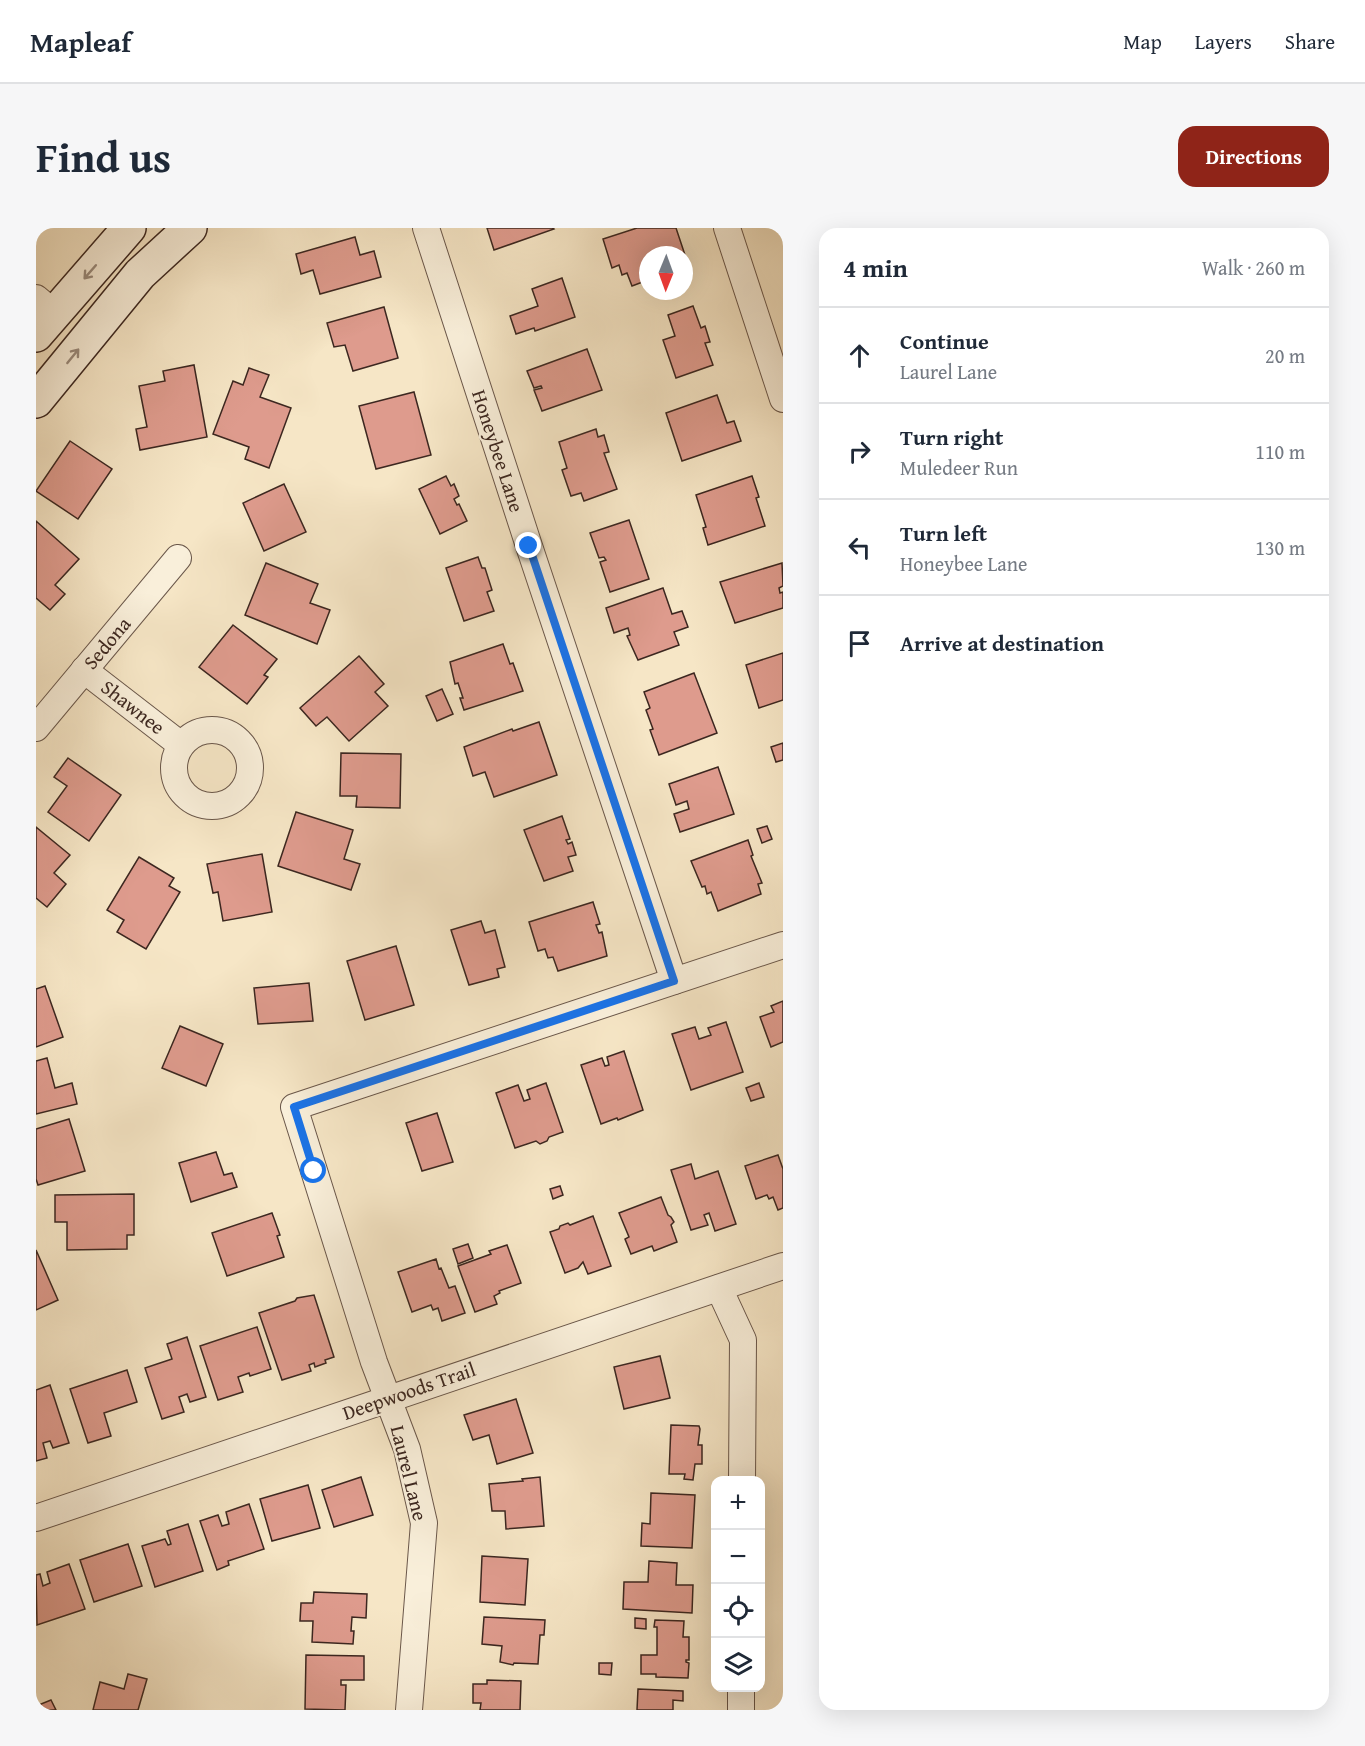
<!DOCTYPE html>
<meta charset="utf-8">
<style>
:root{--surface:#fff;--page:#f6f6f7;--text:#1f2937;--muted:#747a83;--line:#e0e1e3;--accent:#8f2418}
body{margin:0;font-family:"Gentium Book Plus",serif;background:var(--page);color:var(--text)}
.controls{position:absolute;right:18px;bottom:18px;display:grid;overflow:hidden;border-radius:12px;box-shadow:0 6px 24px #0002}
.controls button{width:54px;height:54px;display:grid;place-items:center;padding:0;border:0;border-bottom:2px solid var(--line);background:var(--surface);color:var(--text);font:30px sans-serif}
.compass{position:absolute;left:603px;top:18px;width:54px;height:54px;border-radius:50%;background:var(--surface);box-shadow:0 6px 24px #0002;rotate:181deg}
.stop{position:absolute;width:18px;height:18px;margin:-14px;border:4px solid #1a73e8;border-radius:50%;background:#fff}
.stop.end{background:#1a73e8;border-color:#fff;box-shadow:0 2px 6px #0008}
.list{margin:0;padding:0;list-style:none}
h2{display:flex;justify-content:space-between;align-items:center;height:78px;margin:0;padding:0 24px;font-size:26px}
h2 small{font-size:20px;font-weight:400;color:var(--muted)}
.list li{display:grid;grid-template-columns:39px 1fr auto;gap:18px;align-items:center;box-sizing:border-box;height:96px;padding:0 24px;border-top:2px solid var(--line)}
.list b{display:block;font-size:22px;white-space:nowrap}
.list p{margin:0;font-size:20px;white-space:nowrap;color:var(--muted)}
.list em{font-size:20px;font-style:normal;color:var(--muted)}
.icon{flex:none;width:33px;height:33px;fill:none;stroke:currentColor;stroke-width:2;stroke-linecap:round;stroke-linejoin:round}
.map{position:relative;flex:none;width:747px;height:1482px;overflow:hidden;border-radius:18px}
header{display:flex;align-items:center;gap:36px;box-sizing:border-box;height:84px;padding:0 30px;background:var(--surface);border-bottom:2px solid var(--line)}
header strong{font-size:28px}
nav{display:flex;gap:33px;margin-inline-start:auto;font-size:21px}
.intro{display:flex;align-items:center;justify-content:space-between;box-sizing:border-box;height:144px;padding:0 36px}
h1{margin:0;font-size:42px}
.button{padding:15px 27px;border-radius:18px;background:var(--accent);color:#fff;font-size:21px;font-weight:700}
main{display:flex;gap:36px;padding:0 36px}
aside{flex:1;background:var(--surface);border-radius:18px;box-shadow:0 6px 24px #0002}
.map>svg:first-child{display:block}
</style>
<header>
<strong>Mapleaf</strong>
<nav><a>Map</a><a>Layers</a><a>Share</a></nav>
</header>
<div class="intro"><h1>Find us</h1><a class="button">Directions</a></div>
<main>
<div class="map">
<svg width="747" height="1482" viewBox="0 0 747 1482">
<rect width="100%" height="100%" fill="#f6e6c6"/>
<filter id="stains"><feTurbulence type="fractalNoise" baseFrequency=".00333" numOctaves="4"/><feColorMatrix values="0 0 0 0 .2 0 0 0 0 .09 0 0 0 0 .02 0 0 0 .5 -.17"/></filter>
<radialGradient id="worn" r=".72"><stop offset=".6" stop-color="#630" stop-opacity="0"/><stop offset="1" stop-color="#630" stop-opacity=".3"/></radialGradient>
<g fill="#de9b8d" stroke="#3c2720" stroke-width="1.5">
<path d="M451 0H517L518 1 458 22Z"/>
<path d="M601 0H640L653 39 648 41V27H612V52L596 58 591 45 586 47 583 37 576 40 567 11Z"/>
<path d="M319 9 324 27 338 23 345 49 284 66 277 42 265 46 260 26Z"/>
<path d="M526 50 539 89 499 103 498 100 480 106 474 88 502 78 496 61Z"/>
<path d="M657 78 665 100 669 98 674 114 669 115 677 137 640 150 627 112 639 108 632 87Z"/>
<path d="M348 79 362 130 317 143 309 117 298 119 291 95Z"/>
<path d="M551 121 566 162 506 183 498 162 506 160 505 158 498 160 491 143Z"/>
<path d="M158 137 171 209 104 222 100 201 111 199 103 158 129 153 127 143Z"/>
<path d="M213 140 233 147 224 169 255 180 233 240 209 231 213 219 177 206 197 153 207 157Z"/>
<path d="M378 164 395 227 340 241 323 178Z"/>
<path d="M681 167 691 195 698 193 705 213 646 233 630 185Z"/>
<path d="M560 201 562 209 568 207 573 224 568 225 581 261 548 273 545 265 535 268 526 242 531 240 523 214Z"/>
<path d="M34 213 76 241 42 291 0 263Z"/>
<path d="M410 248 415 258 418 256 423 268 418 271 421 277 423 276 431 293 404 306 383 261Z"/>
<path d="M716 248 723 269 720 270 729 298 672 317 667 300 670 299 660 267Z"/>
<path d="M248 256 270 304 228 323 207 275Z"/>
<path d="M593 292 613 351 574 364 564 334 570 332 568 329 563 330 554 305Z"/>
<path d="M0 293 43 331 19 357 29 366 14 382 0 370Z"/>
<path d="M442 329 446 340H449L456 362 451 364 458 383 428 393 410 340Z"/>
<path d="M230 335 282 356 274 375 294 382 281 416 209 387Z"/>
<path d="M746 335 747 358 743 360 744 365 747 364V380L699 395 684 354Z"/>
<path d="M627 360 636 386 646 383 652 399 638 404 643 417 602 432 591 408 594 407 592 400 578 405 570 380Z"/>
<path d="M197 397 241 431 228 447 232 449 211 476 163 439Z"/>
<path d="M467 416 474 436 477 435 487 463 428 482 424 470H427L422 455 419 456 414 434Z"/>
<path d="M747 425V472L723 480 710 437Z"/>
<path d="M323 428 348 456 339 464 352 478 313 513 291 489 280 498 264 480Z"/>
<path d="M658 445 681 505 623 527 614 502 617 501 610 482 614 480 608 464Z"/>
<path d="M406 461 417 486 401 493 390 468Z"/>
<path d="M503 494 521 547 458 569 449 544 437 548 428 519 476 501 477 503Z"/>
<path d="M747 515V532L740 534 735 519Z"/>
<path d="M305 525 365 526 364 580 320 579 321 568H304Z"/>
<path d="M32 530 85 567 53 613 12 584 31 558 18 549Z"/>
<path d="M682 539 698 586 644 604 638 586 653 581 651 573 640 577 633 556Z"/>
<path d="M260 584 317 602 308 631 324 636 315 662 242 638Z"/>
<path d="M526 588 534 611 530 612 532 616 536 614 540 627 532 629 537 643 508 653 488 602Z"/>
<path d="M731 598 736 611 726 615 721 601Z"/>
<path d="M0 599 34 627 18 645 30 656 11 679 0 670Z"/>
<path d="M712 612 717 627 715 628 726 655 722 656 725 666 682 683 675 664 671 666 669 658 666 659 655 633Z"/>
<path d="M226 626 236 684 187 693 182 664 177 665 171 636Z"/>
<path d="M103 629 138 650 133 658 144 664 110 721 81 704 88 692 71 682Z"/>
<path d="M557 674 564 696 560 697 563 705 566 704 571 728 522 743 517 729 512 730 509 721 502 723 493 694Z"/>
<path d="M445 693 449 705 459 702 469 739 461 741 463 749 433 757 415 702Z"/>
<path d="M360 718 378 777 329 792 311 733Z"/>
<path d="M273 755 277 793 222 796 218 760Z"/>
<path d="M9 758 27 809 0 819V761Z"/>
<path d="M747 773V814L735 819 724 789 738 784 735 778Z"/>
<path d="M690 794 707 844 655 862 636 806 659 799 663 811 675 807 672 800Z"/>
<path d="M144 798 187 816 170 858 126 840Z"/>
<path d="M588 823 607 882 582 892 581 890 565 896 545 837 566 830 569 838 573 837 571 829Z"/>
<path d="M11 830 19 860 36 855 41 876 0 886V833Z"/>
<path d="M510 855 527 904 513 909 511 913 504 916 500 913 479 920 460 865 482 857 488 873 494 871 491 862Z"/>
<path d="M723 855 728 869 715 873 710 860Z"/>
<path d="M401 885 417 934 386 943 370 895Z"/>
<path d="M33 891 49 943 2 957 0 951V901Z"/>
<path d="M180 924 188 947 196 945 201 959 155 974 143 935Z"/>
<path d="M742 927 747 941V980L742 982 737 969 733 971 731 967 720 971 709 938Z"/>
<path d="M655 936 659 951 682 943 700 996 679 1003 673 985 668 987 672 997 655 1002 635 942Z"/>
<path d="M524 958 527 967 517 971 514 961Z"/>
<path d="M98 966V1007H91V1021L31 1022V994H19V967Z"/>
<path d="M625 969 632 987 635 989 638 994 635 997 641 1014 618 1023 616 1018 595 1026 589 1011 593 1009 583 985Z"/>
<path d="M236 985 244 1007 241 1008 248 1029 191 1048 176 1005Z"/>
<path d="M557 988 575 1038 552 1046 547 1034 542 1040 529 1045 514 1004 523 1001 524 998 532 995 534 997Z"/>
<path d="M432 1016 437 1030 422 1036 417 1021Z"/>
<path d="M471 1017 485 1055 463 1063 464 1065 458 1068 461 1076 439 1084 422 1038 455 1026 453 1023Z"/>
<path d="M0 1022 22 1072 0 1082Z"/>
<path d="M400 1031 403 1041 405 1040 413 1060 419 1058 429 1085 406 1093 402 1080 397 1082 395 1077 376 1084 362 1044Z"/>
<path d="M278 1067 298 1129 289 1132 290 1135 279 1139 278 1135 273 1137 275 1143 246 1152 223 1085 259 1073 261 1070Z"/>
<path d="M221 1099 235 1141 214 1148 213 1145 202 1149 207 1164 182 1172 164 1118Z"/>
<path d="M151 1109 170 1169 154 1174 151 1166 143 1169 148 1184 126 1191 109 1140 136 1131 131 1116Z"/>
<path d="M624 1128 634 1170 588 1181 578 1139Z"/>
<path d="M91 1142 101 1174 68 1185 75 1208 52 1215 34 1161Z"/>
<path d="M14 1157 33 1215 17 1220 14 1213 7 1215 11 1230 0 1233V1162Z"/>
<path d="M480 1171 497 1225 461 1236 453 1207 437 1212 428 1187Z"/>
<path d="M635 1197 663 1198 664 1201 662 1217H666V1236H659L657 1252 648 1251 649 1246H633Z"/>
<path d="M325 1249 337 1287 298 1299 286 1262Z"/>
<path d="M504 1249 508 1298 470 1301 469 1283H456L453 1256 487 1253 486 1251Z"/>
<path d="M272 1257 284 1300 236 1313 224 1271Z"/>
<path d="M615 1265 659 1267 656 1320 605 1318 606 1295 614 1296Z"/>
<path d="M213 1276 228 1321 192 1333 193 1337 181 1342 164 1293 182 1287 186 1298 193 1296 190 1284Z"/>
<path d="M152 1296 167 1343 119 1359 106 1318 129 1311 132 1317 135 1316 131 1303Z"/>
<path d="M92 1316 106 1358 58 1374 44 1332Z"/>
<path d="M446 1328 492 1331 489 1377 444 1374Z"/>
<path d="M613 1333 641 1335 640 1357H657L656 1385 587 1381 588 1354H612Z"/>
<path d="M33 1336 49 1381 1 1397 0 1347 4 1346 7 1358 14 1355 11 1344Z"/>
<path d="M278 1364 331 1366 330 1390 316 1389 315 1403H318L317 1416 276 1414 277 1393H264L265 1375H277Z"/>
<path d="M448 1389 509 1392 508 1407H504L502 1436 478 1435 477 1437 464 1434 466 1418 446 1416Z"/>
<path d="M599 1390 610 1391V1401L599 1400Z"/>
<path d="M619 1392 648 1393 647 1409H653V1432H650V1434L653 1435 652 1450 620 1449V1446H605V1427H621V1399H618Z"/>
<path d="M270 1427 328 1428V1452H305V1457H310L309 1482 269 1481Z"/>
<path d="M563 1435H576L575 1447 563 1446Z"/>
<path d="M92 1446 111 1451 102 1482H57L64 1454 88 1461Z"/>
<path d="M451 1452 485 1453 484 1482H444L445 1475H437V1456H451Z"/>
<path d="M602 1461 647 1463V1473L637 1472V1482H601Z"/>
<path d="M15 1472 20 1482H0V1478Z"/>
</g>
<g fill="none" stroke-linecap="round" stroke-linejoin="round">
<defs>
<g id="street">
<path d="M390 0 493 318 638 753"/>
<path d="M691 0 747 171"/>
<path d="M0 70 18 85"/>
<path d="M48 442 145 517"/>
<path d="M0 500 142 330"/>
<circle cx="176" cy="540" r="38"/>
<path d="M683 1060 707 1112 706 1252"/>
<path d="M0 1290 747 1038"/>
<path d="M373 1482 388 1295 371 1221 338 1134 258 879 747 717"/>
<path d="M705 1482V1460"/>
</g>
<g id="secondary">
<path d="M0 107 93 0"/>
<path d="M0 173 104 46 154 0"/>
</g>
</defs>
<use href="#street" stroke="#6a574a" stroke-width="28"/>
<use href="#secondary" stroke="#3c2720" stroke-width="36"/>
<use href="#street" stroke="#f9efda" stroke-width="26"/>
<use href="#secondary" stroke="#f9efda" stroke-width="33"/>
</g>
<defs><path id="oneway-shaft" d="M-6 0H5M1.5-3L5.5 0L1.5 3" fill="none" stroke-width="1.6" stroke-linecap="round" stroke-linejoin="round" transform="scale(1.5)"/></defs>
<g stroke="#9a8b7d">
<use href="#oneway-shaft" transform="translate(54 44) rotate(131)"/>
<use href="#oneway-shaft" transform="translate(37 128) rotate(-51)"/>
</g>
<g fill="none" stroke-linecap="round" stroke-linejoin="round">
<path stroke="#1a73e8" stroke-width="8" d="M278 943 258 879 638 753 493 318"/>
</g>
<g text-anchor="middle" stroke-width="4.5" stroke-linejoin="round" paint-order="stroke">
<g font-size="20" fill="#3c2720" stroke="#f9efda">
<text transform="translate(462 223) rotate(72)" y="7">Honeybee Lane</text>
<text transform="translate(71 415) rotate(-50)" y="7">Sedona</text>
<text transform="translate(97 479) rotate(38)" y="7">Shawnee</text>
<text transform="translate(373 1163) rotate(-19)" y="7">Deepwoods Trail</text>
<text transform="translate(373 1245) rotate(76)" y="7">Laurel Lane</text>
</g>
</g>
<rect width="100%" height="100%" filter="url(#stains)"/>
<rect width="100%" height="100%" fill="url(#worn)"/>
</svg>
<div class="controls">
<button>+</button>
<button>−</button>
<button><svg class="icon" aria-label="locate" viewBox="0 0 24 24"><circle cx="12" cy="12" r="6"/><path d="M12 2v4M12 18v4M2 12h4M18 12h4"/></svg></button>
<button><svg class="icon" aria-label="layers" viewBox="0 0 24 24"><path d="M12 4l9 5-9 5-9-5zM3 14l9 5 9-5"/></svg></button>
</div>
<svg class="compass" viewBox="-18 -18 36 36"><path d="M0-13l5 13h-10z" fill="#e53935"/><path d="M0 13l5-13h-10z" fill="#747a83"/></svg>
<div class="stop" style="left:278px;top:943px"></div>
<div class="stop end" style="left:493px;top:318px"></div>
</div>
<aside>
<h2>4 min<small>Walk · 260 m</small></h2>
<ul class="list">
<li><svg class="icon" aria-label="ahead" viewBox="0 0 24 24"><path d="M12 20V5M6 11l6-6 6 6"/></svg><div><b>Continue</b><p>Laurel Lane</p></div><em>20 m</em></li>
<li><svg class="icon" aria-label="right" viewBox="0 0 24 24"><path d="M7 20v-9h11M14 6l5 5-5 5"/></svg><div><b>Turn right</b><p>Muledeer Run</p></div><em>110 m</em></li>
<li><svg class="icon" aria-label="left" viewBox="0 0 24 24"><path d="M17 20v-9H6M10 6l-5 5 5 5"/></svg><div><b>Turn left</b><p>Honeybee Lane</p></div><em>130 m</em></li>
<li><svg class="icon" aria-label="arrive" viewBox="0 0 24 24"><path d="M6 21V4h12l-3 4 3 4H6"/></svg><div><b>Arrive at destination</b></div></li>
</ul>
</aside>
</main>
